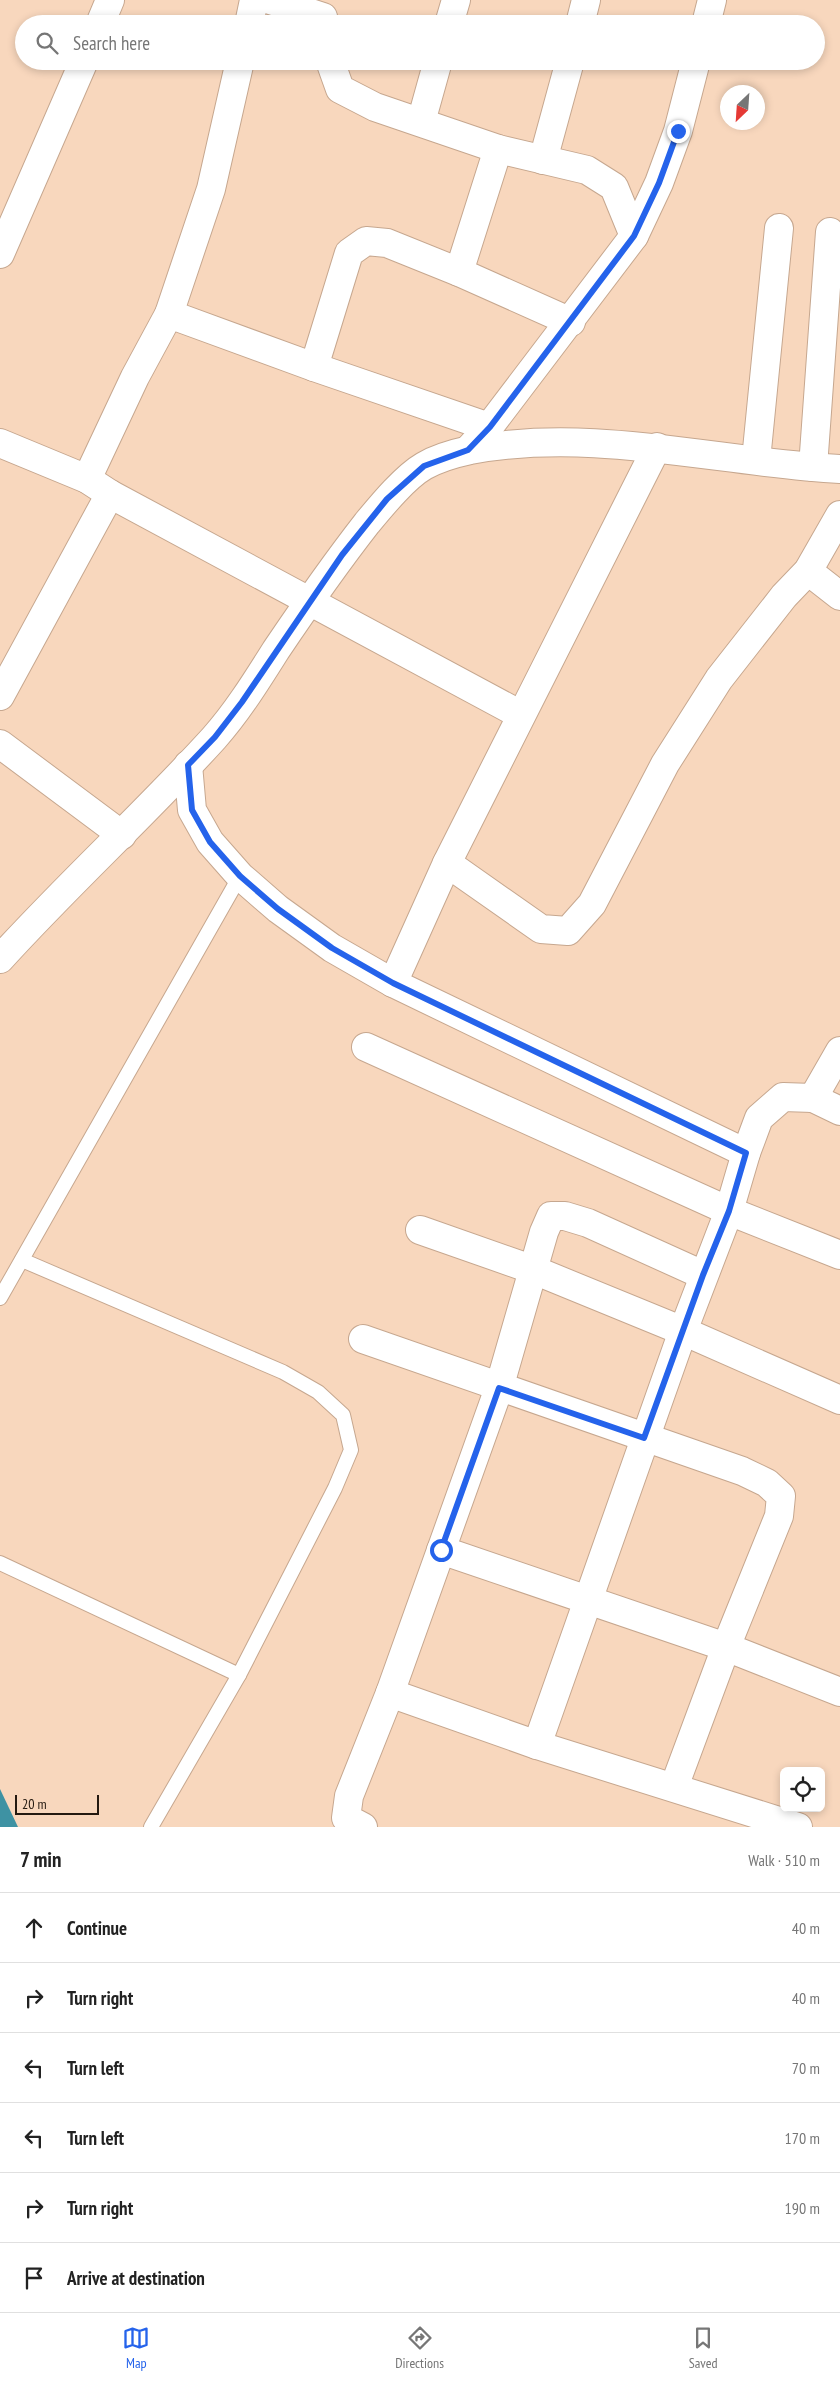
<!DOCTYPE html>
<meta charset="utf-8">
<style>
:root{--surface:#fff;--page:#f2f2f2;--text:#222;--muted:#767676;--line:#e0e0e0;--accent:#2563eb}
body{margin:0;font-family:"PT Sans Narrow",sans-serif;background:var(--page);color:var(--text)}
.controls{position:absolute;right:15px;bottom:15px;display:grid;overflow:hidden;border-radius:8px;box-shadow:0 2px 8px #0003}
.controls button{width:45px;height:45px;display:grid;place-items:center;padding:0;border:0;border-bottom:1px solid var(--line);background:var(--surface);color:var(--text);font:25px sans-serif}
.compass{position:absolute;left:720px;top:85px;width:45px;height:45px;border-radius:50%;background:var(--surface);box-shadow:0 2px 8px #0003;rotate:205deg}
.scale{position:absolute;left:15px;bottom:12px;width:84px;box-sizing:border-box;padding-left:5px;border:2px solid #241910;border-top:0;font-size:14px;line-height:18px;white-space:nowrap;color:#241910;-webkit-text-stroke:4px #f8d7bd;paint-order:stroke}
.stop{position:absolute;width:15px;height:15px;margin:-11px;border:4px solid #2563eb;border-radius:50%;background:#fff}
.stop.end{background:#2563eb;border-color:#fff;box-shadow:0 1px 5px #0008}
.list{margin:0;padding:0;list-style:none}
h2{display:flex;justify-content:space-between;align-items:center;height:65px;margin:0;padding:0 20px;font-size:21px}
h2 small{font-size:16px;font-weight:400;color:var(--muted)}
.list li{display:grid;grid-template-columns:32px 1fr auto;gap:15px;align-items:center;box-sizing:border-box;height:70px;padding:0 20px;border-top:1px solid var(--line)}
.list b{display:block;font-size:19px;white-space:nowrap}
.list em{font-size:16px;font-style:normal;color:var(--muted)}
.icon{flex:none;width:28px;height:28px;fill:none;stroke:currentColor;stroke-width:2;stroke-linecap:round;stroke-linejoin:round}
.map{position:relative;flex:none;width:840px;height:1827px;overflow:hidden}
.search{position:absolute;background:var(--surface);box-shadow:0 2px 8px #0003;left:15px;right:15px;top:15px;height:55px;display:flex;align-items:center;gap:12px;box-sizing:border-box;padding:0 18px;border-radius:28px;color:var(--muted);font-size:19px}
.sheet{height:485px;background:var(--surface)}
nav{display:flex;justify-content:space-around;align-items:center;box-sizing:border-box;height:70px;border-top:1px solid var(--line);background:var(--surface);font-size:14px;color:var(--muted)}
nav a{display:grid;justify-items:center;gap:2px}
nav .on{color:var(--accent)}
.map>svg:first-child{display:block}
</style>
<div class="map">
<svg width="840" height="1827" viewBox="0 0 840 1827">
<rect width="100%" height="100%" fill="#f8d7bd"/>
<path fill="#3e92a3" d="M0 1789 18 1827H0Z"/>
<g fill="none" stroke-linecap="round" stroke-linejoin="round">
<defs>
<g id="lane">
<path d="M22 1260 283 1372 318 1392 343 1415 351 1450 335 1488 239 1675 151 1827"/>
<path d="M0 1298 240 876"/>
<path d="M0 1563 239 1675"/>
</g>
<g id="street">
<path d="M270 0 323 17"/>
<path d="M100 24 110 0"/>
<path d="M249 24 254 0"/>
<path d="M449 24 456 0"/>
<path d="M580 24 586 0"/>
<path d="M706 24 712 0"/>
<path d="M330 61 340 89 375 107 498 149 587 170 614 187 634 236 489 427 468 450"/>
<path d="M421 122 438 61"/>
<path d="M543 160 570 61"/>
<path d="M634 236 659 183 678 131 696 61"/>
<path d="M0 254 84 61"/>
<path d="M459 272 498 149"/>
<path d="M169 314 314 367 489 427"/>
<path d="M314 367 349 253 366 241 387 243 459 272 571 322"/>
<path d="M0 443 87 479 110 494 521 715"/>
<path d="M756 460 779 228"/>
<path d="M813 467 830 232"/>
<path d="M87 479 135 377 169 314 211 189 240 61"/>
<path d="M808 571 840 596"/>
<path d="M0 696 110 494"/>
<path d="M0 744 122 835"/>
<path d="M188 765 192 810 210 842 240 876 278 909 332 948 393 983 746 1153"/>
<path d="M447 863 541 929 568 931 592 904 665 764 719 679 784 596 808 571 840 515"/>
<path d="M0 959C69 883 145 814 214 738 238 711 257 680 276 650 305 607 335 564 367 523 382 505 405 477 424 466 436 459 456 453 470 450 594 427 716 462 840 469"/>
<path d="M393 983 447 863 657 447"/>
<path d="M366 1047 729 1211 840 1255"/>
<path d="M813 1098 840 1051"/>
<path d="M420 1230 534 1270 683 1331 840 1400"/>
<path d="M363 1339 742 1471 767 1483 781 1496 779 1516 726 1647 674 1787"/>
<path d="M441 1550 726 1647 840 1692"/>
<path d="M390 1693 537 1745 798 1827"/>
<path d="M537 1745 683 1331 729 1211 746 1153 759 1118 783 1097 813 1098 840 1111"/>
<path d="M363 1827 346 1818 349 1796 390 1693 499 1388 544 1232 551 1216H565L588 1223 703 1275"/>
</g>
</defs>
<use href="#lane" stroke="#c6a78f" stroke-width="16"/>
<use href="#street" stroke="#c6a78f" stroke-width="30"/>
<use href="#lane" stroke="#fff" stroke-width="14"/>
<use href="#street" stroke="#fff" stroke-width="28"/>
</g>
<g fill="none" stroke-linecap="round" stroke-linejoin="round">
<path stroke="#2563eb" stroke-width="6" d="M441 1550 499 1388 644 1438 703 1275 729 1211 746 1153 393 983 332 948 278 909 240 876 210 842 192 810 188 765 215 737 242 702 342 555 387 499 424 466 468 450 490 427 634 236 659 183 678 131"/>
</g>
</svg>
<div class="controls">
<button><svg class="icon" aria-label="locate" viewBox="0 0 24 24"><circle cx="12" cy="12" r="6"/><path d="M12 2v4M12 18v4M2 12h4M18 12h4"/></svg></button>
</div>
<svg class="compass" viewBox="-18 -18 36 36"><path d="M0-13l5 13h-10z" fill="#e53935"/><path d="M0 13l5-13h-10z" fill="#767676"/></svg>
<div class="scale">20 m</div>
<div class="stop" style="left:441px;top:1550px"></div>
<div class="stop end" style="left:678px;top:131px"></div>
<div class="search"><svg class="icon" aria-label="search" viewBox="0 0 24 24"><circle cx="10" cy="10" r="6"/><path d="M15 15l6 6"/></svg>Search here</div>
</div>
<section class="sheet">
<h2>7 min<small>Walk · 510 m</small></h2>
<ul class="list">
<li><svg class="icon" aria-label="ahead" viewBox="0 0 24 24"><path d="M12 20V5M6 11l6-6 6 6"/></svg><div><b>Continue</b></div><em>40 m</em></li>
<li><svg class="icon" aria-label="right" viewBox="0 0 24 24"><path d="M7 20v-9h11M14 6l5 5-5 5"/></svg><div><b>Turn right</b></div><em>40 m</em></li>
<li><svg class="icon" aria-label="left" viewBox="0 0 24 24"><path d="M17 20v-9H6M10 6l-5 5 5 5"/></svg><div><b>Turn left</b></div><em>70 m</em></li>
<li><svg class="icon" aria-label="left" viewBox="0 0 24 24"><path d="M17 20v-9H6M10 6l-5 5 5 5"/></svg><div><b>Turn left</b></div><em>170 m</em></li>
<li><svg class="icon" aria-label="right" viewBox="0 0 24 24"><path d="M7 20v-9h11M14 6l5 5-5 5"/></svg><div><b>Turn right</b></div><em>190 m</em></li>
<li><svg class="icon" aria-label="arrive" viewBox="0 0 24 24"><path d="M6 21V4h12l-3 4 3 4H6"/></svg><div><b>Arrive at destination</b></div></li>
</ul>
</section>
<nav>
<a class="on"><svg class="icon" aria-label="map" viewBox="0 0 24 24"><path d="M3 6l6-2 6 2 6-2v14l-6 2-6-2-6 2zM9 4v14M15 6v14"/></svg>Map</a>
<a><svg class="icon" aria-label="directions" viewBox="0 0 24 24"><path d="M12 3l9 9-9 9-9-9zM9 14v-3h6M13 9l2 2-2 2"/></svg>Directions</a>
<a><svg class="icon" aria-label="saved" viewBox="0 0 24 24"><path d="M7 4h10v16l-5-4-5 4z"/></svg>Saved</a>
</nav>
